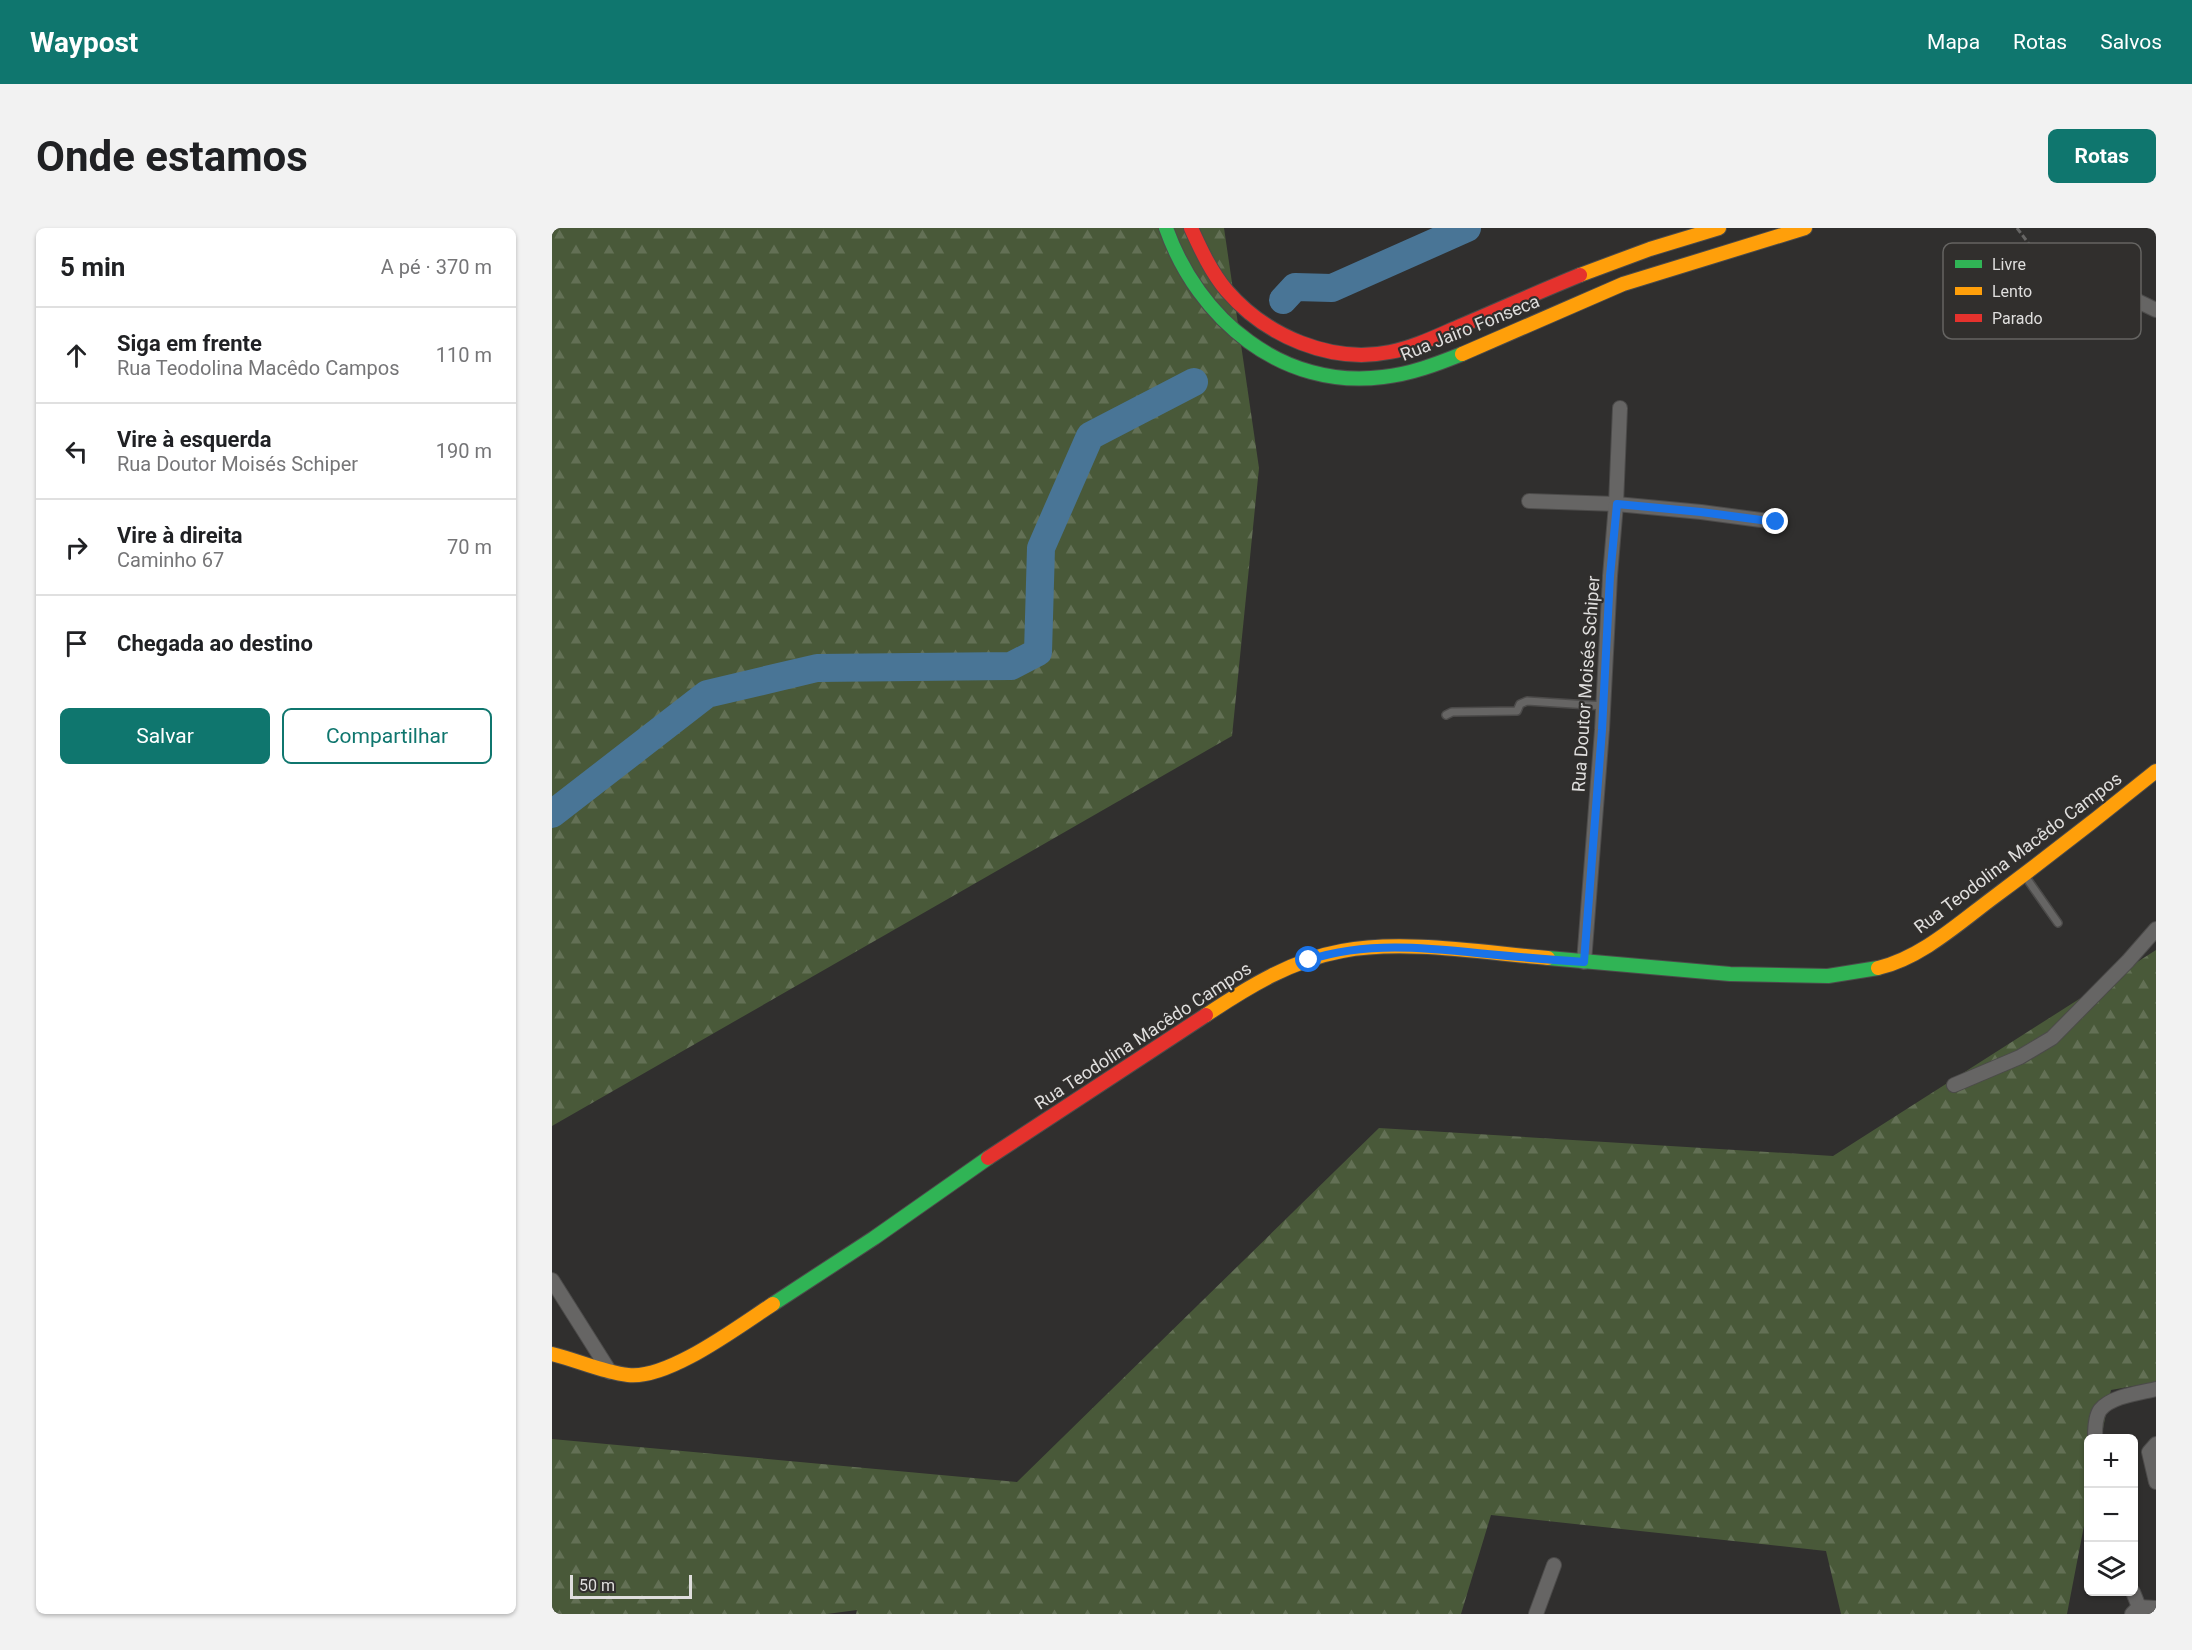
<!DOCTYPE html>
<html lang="pt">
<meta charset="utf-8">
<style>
:root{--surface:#fff;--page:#f2f2f2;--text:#202124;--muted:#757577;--line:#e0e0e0;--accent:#0f766e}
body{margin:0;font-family:Roboto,sans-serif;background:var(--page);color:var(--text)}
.controls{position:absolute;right:18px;bottom:18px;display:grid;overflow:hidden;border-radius:9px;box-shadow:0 2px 4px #0004}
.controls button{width:54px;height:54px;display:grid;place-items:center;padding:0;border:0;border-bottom:2px solid var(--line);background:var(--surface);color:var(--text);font:30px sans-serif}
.scale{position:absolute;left:18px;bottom:15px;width:122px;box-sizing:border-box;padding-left:6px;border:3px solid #dfdedd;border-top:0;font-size:16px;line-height:21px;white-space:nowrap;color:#dfdedd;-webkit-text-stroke:4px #312f2d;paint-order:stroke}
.stop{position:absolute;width:18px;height:18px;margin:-14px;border:4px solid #1a73e8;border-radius:50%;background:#fff}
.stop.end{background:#1a73e8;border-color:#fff;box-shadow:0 2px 6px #0008}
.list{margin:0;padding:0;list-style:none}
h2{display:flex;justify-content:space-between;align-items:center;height:78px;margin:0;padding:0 24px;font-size:26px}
h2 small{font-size:20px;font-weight:400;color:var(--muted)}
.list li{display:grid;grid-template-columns:39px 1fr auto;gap:18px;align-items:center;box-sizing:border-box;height:96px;padding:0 24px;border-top:2px solid var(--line)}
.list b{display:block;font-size:22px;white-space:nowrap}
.list p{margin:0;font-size:20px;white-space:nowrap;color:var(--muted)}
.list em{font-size:20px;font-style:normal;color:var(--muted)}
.actions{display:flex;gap:12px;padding:18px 24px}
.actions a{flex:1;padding:14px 0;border:2px solid var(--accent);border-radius:9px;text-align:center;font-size:21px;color:var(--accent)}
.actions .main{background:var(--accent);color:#fff}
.icon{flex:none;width:33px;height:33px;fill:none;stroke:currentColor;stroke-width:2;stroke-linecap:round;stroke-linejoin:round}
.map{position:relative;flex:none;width:1604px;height:1386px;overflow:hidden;border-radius:9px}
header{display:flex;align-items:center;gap:36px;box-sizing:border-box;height:84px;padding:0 30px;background:var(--accent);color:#fff}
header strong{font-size:28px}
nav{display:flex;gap:33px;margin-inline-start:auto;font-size:21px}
.intro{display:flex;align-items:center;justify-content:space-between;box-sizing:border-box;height:144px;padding:0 36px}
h1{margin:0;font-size:42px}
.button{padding:15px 27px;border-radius:9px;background:var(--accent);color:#fff;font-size:21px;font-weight:700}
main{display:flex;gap:36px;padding:0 36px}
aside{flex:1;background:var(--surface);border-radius:9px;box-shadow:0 2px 4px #0004}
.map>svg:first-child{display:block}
</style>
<header>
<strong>Waypost</strong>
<nav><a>Mapa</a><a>Rotas</a><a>Salvos</a></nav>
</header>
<div class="intro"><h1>Onde estamos</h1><a class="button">Rotas</a></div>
<main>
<aside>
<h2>5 min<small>A pé · 370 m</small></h2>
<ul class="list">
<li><svg class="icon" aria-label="ahead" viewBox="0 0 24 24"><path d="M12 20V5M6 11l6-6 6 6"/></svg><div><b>Siga em frente</b><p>Rua Teodolina Macêdo Campos</p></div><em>110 m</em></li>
<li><svg class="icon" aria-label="left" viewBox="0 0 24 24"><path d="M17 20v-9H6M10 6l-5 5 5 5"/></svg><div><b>Vire à esquerda</b><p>Rua Doutor Moisés Schiper</p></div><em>190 m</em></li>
<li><svg class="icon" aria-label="right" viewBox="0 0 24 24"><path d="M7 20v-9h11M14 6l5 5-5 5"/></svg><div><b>Vire à direita</b><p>Caminho 67</p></div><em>70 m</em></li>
<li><svg class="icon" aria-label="arrive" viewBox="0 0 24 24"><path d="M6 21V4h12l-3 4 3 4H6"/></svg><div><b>Chegada ao destino</b></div></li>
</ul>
<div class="actions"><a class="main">Salvar</a><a>Compartilhar</a></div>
</aside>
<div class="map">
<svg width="1604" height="1386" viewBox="0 0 1604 1386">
<defs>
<pattern id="forest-firs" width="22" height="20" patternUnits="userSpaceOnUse" patternTransform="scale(1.5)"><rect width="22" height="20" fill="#495939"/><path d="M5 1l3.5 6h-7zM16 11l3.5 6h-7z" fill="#637055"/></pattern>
</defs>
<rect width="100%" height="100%" fill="#302f2e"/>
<g fill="url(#forest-firs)">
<path d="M0 0H672L707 240 680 508 0 898Z"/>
<path d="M1604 722V1154L1559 1162 1549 1210H1536V1277L1515 1386H1289L1274 1323 939 1287 909 1386H304L305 1382 275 1386H0V1211L465 1254 827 900 1281 928Z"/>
</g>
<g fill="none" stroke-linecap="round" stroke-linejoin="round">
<g stroke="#497596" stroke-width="28">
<path d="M731 72 743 59 780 60 915 0"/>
<path d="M0 586 155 466 265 440 459 438 486 424 489 320 538 208 642 154"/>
</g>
<defs>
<g id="lane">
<path d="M894 487 900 484 965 483 968 476 975 473 1052 478"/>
<path d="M1473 648 1506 695"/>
</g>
<g id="street">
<path d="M1492 28 1604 82"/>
<path d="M977 273 1064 276 1149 284 1224 294"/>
<path d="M1032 734 1050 502 1058 348 1064 276 1068 180"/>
<path d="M1402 857 1468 829 1500 810 1576 733 1604 701"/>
<path d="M0 1052 58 1144"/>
<path d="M1543 1210C1543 1202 1543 1189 1548 1182 1559 1168 1588 1165 1604 1161"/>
<path d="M1604 1216 1597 1224 1604 1254"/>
<path d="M1581 1364 1587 1379"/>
<path d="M984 1386 1002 1337"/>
<path d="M1580 1386 1587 1379 1604 1380"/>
</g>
<g id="fast">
<path d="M614 0C646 91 730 162 831 149 859 146 885 136 910 126"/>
<path d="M996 730 1178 746 1276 748 1326 740"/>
<path d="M221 1076 322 1010 436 930"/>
</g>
<g id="slow">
<path d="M1028 47 1098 21 1167 0"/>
<path d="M910 126 1071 56 1253 0"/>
<path d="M1326 740C1369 730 1407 695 1442 669 1497 628 1551 586 1604 543"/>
<path d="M654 787C696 759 740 732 790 723 851 711 934 725 996 730"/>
<path d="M0 1126C25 1132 50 1144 76 1147 116 1152 187 1098 221 1076"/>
</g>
<g id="jam">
<path d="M639 0C649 22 659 44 675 63 714 108 779 136 838 124 864 119 887 107 911 97 950 80 989 63 1028 47"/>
<path d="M436 930 654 787"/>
</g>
</defs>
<use href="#lane" stroke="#4c4b4a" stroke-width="10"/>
<use href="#street" stroke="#4c4b4a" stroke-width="16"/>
<use href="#fast" stroke="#4c4b4a" stroke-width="16"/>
<use href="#slow" stroke="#4c4b4a" stroke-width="16"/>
<use href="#jam" stroke="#4c4b4a" stroke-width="16"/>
<path stroke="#666564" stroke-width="3" stroke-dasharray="6 3" stroke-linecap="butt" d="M1465 0 1480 20"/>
<use href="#lane" stroke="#666564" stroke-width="7"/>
<use href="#street" stroke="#666564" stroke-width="14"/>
<use href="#fast" stroke="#30b455" stroke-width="14"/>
<use href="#slow" stroke="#ff9f0a" stroke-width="14"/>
<use href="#jam" stroke="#e5322d" stroke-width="14"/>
</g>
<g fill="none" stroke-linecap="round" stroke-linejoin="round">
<path stroke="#1a73e8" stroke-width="8" d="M757 732C815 713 876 720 935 726 967 729 999 732 1032 734L1050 502 1058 348 1065 276 1149 284 1224 294"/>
</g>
<g text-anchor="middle" stroke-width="4.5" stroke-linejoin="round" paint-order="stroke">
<g font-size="18" fill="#dfdedd" stroke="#312f2d">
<text transform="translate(918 100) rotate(-22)" y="6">Rua Jairo Fonseca</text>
<text transform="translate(1034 456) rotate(-86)" y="6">Rua Doutor Moisés Schiper</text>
<text transform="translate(1466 625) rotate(-37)" y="6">Rua Teodolina Macêdo Campos</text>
<text transform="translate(591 808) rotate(-33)" y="6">Rua Teodolina Macêdo Campos</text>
</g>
</g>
<rect x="1391" y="15" width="198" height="96" rx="9" fill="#312f2d" stroke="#656462" stroke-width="1.5"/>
<rect x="1403" y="32" width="27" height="8" fill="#30b455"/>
<rect x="1403" y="59" width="27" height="8" fill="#ff9f0a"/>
<rect x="1403" y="86" width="27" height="8" fill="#e5322d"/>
<g font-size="16" fill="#dfdedd">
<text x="1440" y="42">Livre</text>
<text x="1440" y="69">Lento</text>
<text x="1440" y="96">Parado</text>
</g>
</svg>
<div class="controls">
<button>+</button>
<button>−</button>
<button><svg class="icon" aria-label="layers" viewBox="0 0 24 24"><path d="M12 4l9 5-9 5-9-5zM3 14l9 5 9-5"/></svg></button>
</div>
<div class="scale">50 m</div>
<div class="stop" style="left:757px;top:732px"></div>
<div class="stop end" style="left:1224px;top:294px"></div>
</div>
</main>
